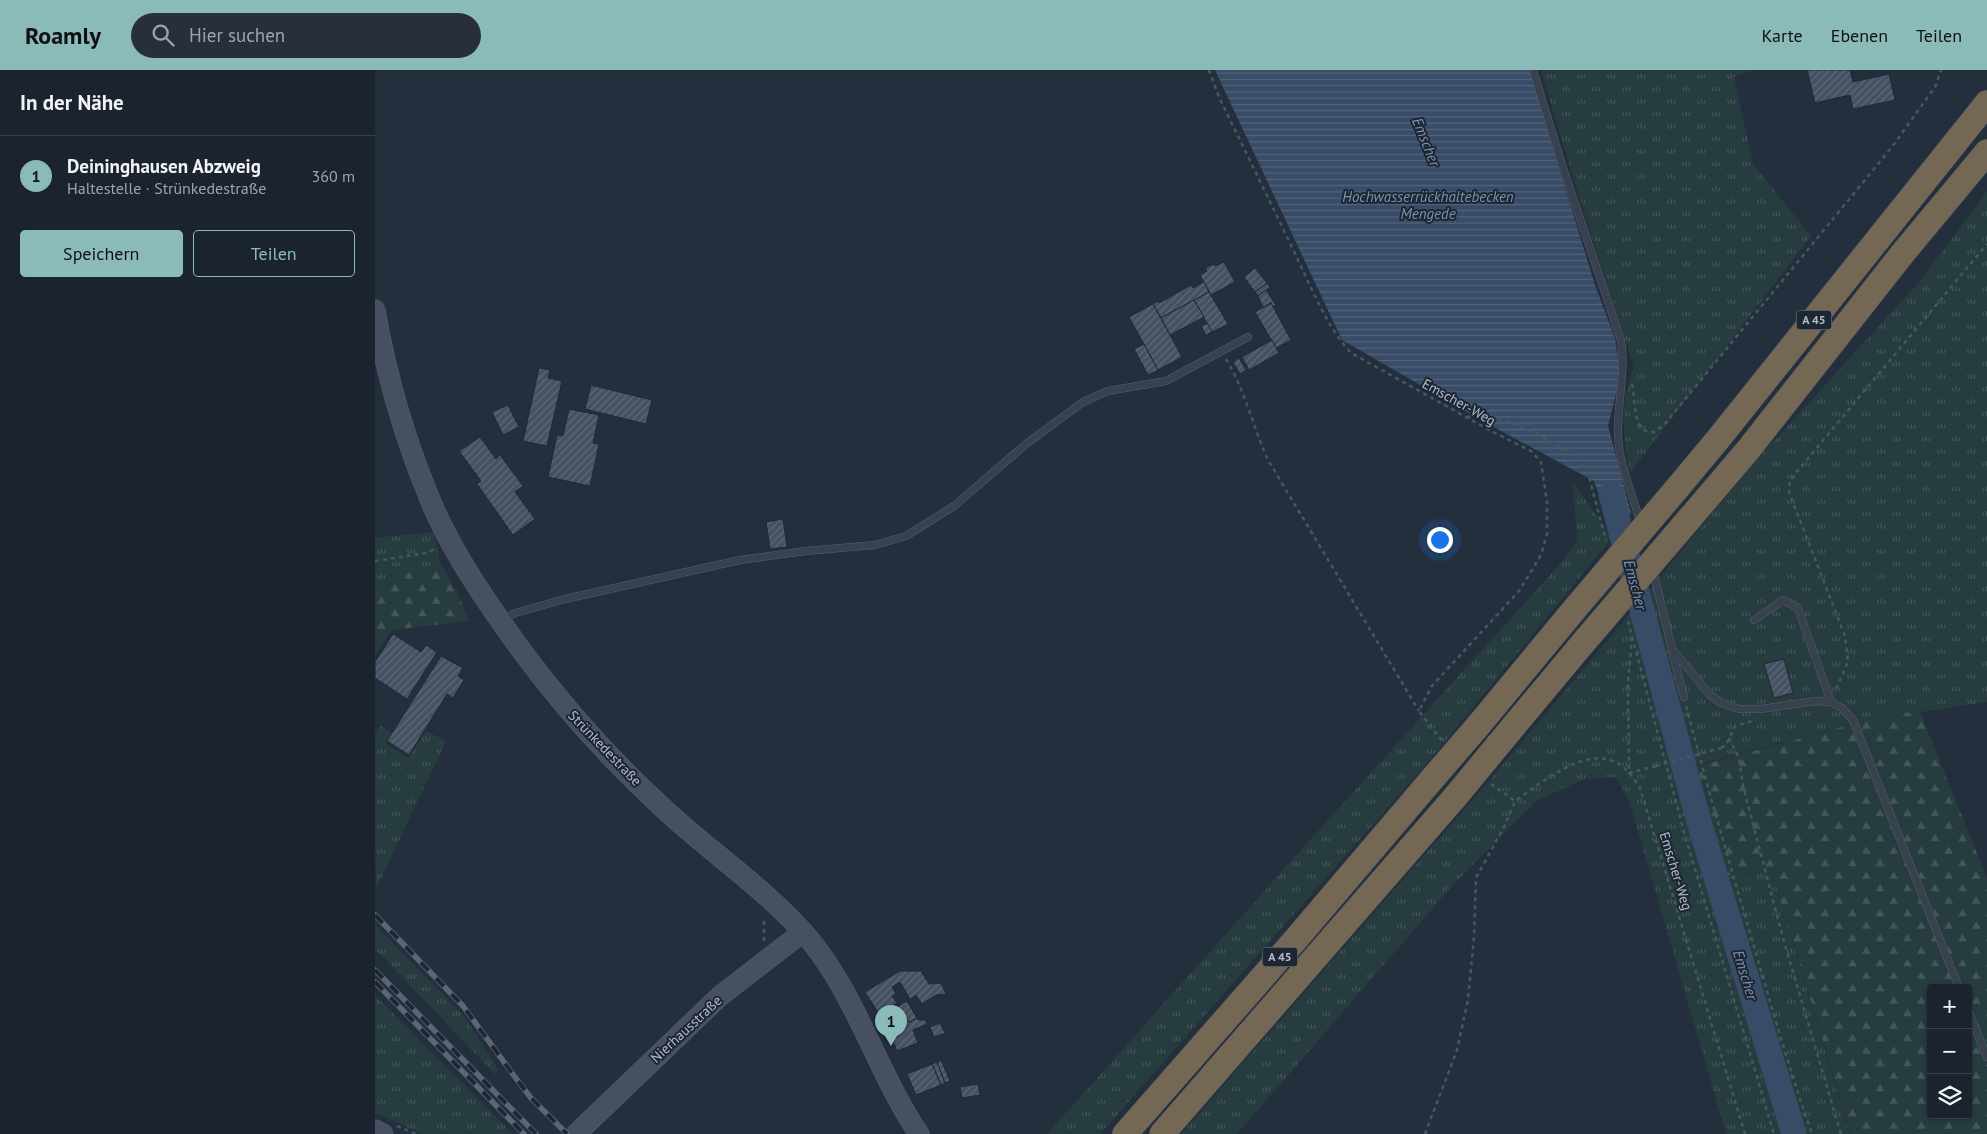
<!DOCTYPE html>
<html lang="de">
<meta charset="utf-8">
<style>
:root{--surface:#1b232e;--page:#282f3a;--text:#f1f3f6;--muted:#a0a4aa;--line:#39404a;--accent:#8bbbb9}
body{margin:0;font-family:"PT Sans",sans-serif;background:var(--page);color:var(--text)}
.controls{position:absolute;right:15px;bottom:15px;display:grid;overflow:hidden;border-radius:5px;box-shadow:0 1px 4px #0004}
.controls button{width:45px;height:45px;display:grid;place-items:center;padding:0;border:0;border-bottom:1px solid var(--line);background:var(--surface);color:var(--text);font:25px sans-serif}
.you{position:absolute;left:1064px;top:469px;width:18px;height:18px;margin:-12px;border:4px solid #fff;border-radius:50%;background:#1a73e8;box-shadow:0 0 0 8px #1a73e833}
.badge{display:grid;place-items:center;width:32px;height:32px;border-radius:50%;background:var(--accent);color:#111;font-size:16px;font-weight:700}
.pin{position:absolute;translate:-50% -41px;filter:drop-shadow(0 1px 2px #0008)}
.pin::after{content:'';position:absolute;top:26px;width:18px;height:15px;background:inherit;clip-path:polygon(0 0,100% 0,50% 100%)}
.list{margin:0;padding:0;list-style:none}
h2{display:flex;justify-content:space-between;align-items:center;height:65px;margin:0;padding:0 20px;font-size:21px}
h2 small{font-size:16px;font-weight:400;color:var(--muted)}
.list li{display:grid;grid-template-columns:32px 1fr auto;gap:15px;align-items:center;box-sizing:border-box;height:80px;padding:0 20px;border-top:1px solid var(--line)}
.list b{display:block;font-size:19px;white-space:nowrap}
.list p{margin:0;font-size:16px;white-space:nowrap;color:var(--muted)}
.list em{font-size:16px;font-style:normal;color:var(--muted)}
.actions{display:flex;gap:10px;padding:15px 20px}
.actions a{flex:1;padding:11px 0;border:1px solid var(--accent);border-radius:5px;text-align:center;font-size:18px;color:var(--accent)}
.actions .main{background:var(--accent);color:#111}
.icon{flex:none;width:28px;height:28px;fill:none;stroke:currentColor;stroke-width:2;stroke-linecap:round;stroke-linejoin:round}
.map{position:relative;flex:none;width:1612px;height:1064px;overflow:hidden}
header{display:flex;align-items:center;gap:30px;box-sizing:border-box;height:70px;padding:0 25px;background:var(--accent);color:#111}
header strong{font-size:24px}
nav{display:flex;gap:28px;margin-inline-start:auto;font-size:18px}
.search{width:350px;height:45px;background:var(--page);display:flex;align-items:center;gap:12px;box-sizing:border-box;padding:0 18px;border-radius:28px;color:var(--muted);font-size:19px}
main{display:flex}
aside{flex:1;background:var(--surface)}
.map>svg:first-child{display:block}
</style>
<header>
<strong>Roamly</strong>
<div class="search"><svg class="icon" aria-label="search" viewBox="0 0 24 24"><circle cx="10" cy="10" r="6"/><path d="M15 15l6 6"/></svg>Hier suchen</div>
<nav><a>Karte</a><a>Ebenen</a><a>Teilen</a></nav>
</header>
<main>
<aside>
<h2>In der Nähe<small></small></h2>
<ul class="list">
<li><span class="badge">1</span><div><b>Deininghausen Abzweig</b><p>Haltestelle · Strünkedestraße</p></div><em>360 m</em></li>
</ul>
<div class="actions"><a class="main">Speichern</a><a>Teilen</a></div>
</aside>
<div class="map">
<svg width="1612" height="1064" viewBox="0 0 1612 1064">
<defs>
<pattern id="grass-tufts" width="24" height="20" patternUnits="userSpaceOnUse" patternTransform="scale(1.25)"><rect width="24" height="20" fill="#263c3f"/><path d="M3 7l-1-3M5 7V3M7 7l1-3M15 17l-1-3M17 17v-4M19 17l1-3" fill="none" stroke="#435659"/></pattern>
<pattern id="forest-firs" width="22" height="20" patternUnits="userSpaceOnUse" patternTransform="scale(1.25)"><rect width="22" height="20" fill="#263c3f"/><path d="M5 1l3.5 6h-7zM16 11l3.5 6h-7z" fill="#435659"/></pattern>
<pattern id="water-rules" width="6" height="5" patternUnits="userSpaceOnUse" patternTransform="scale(1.25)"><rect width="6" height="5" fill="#394c67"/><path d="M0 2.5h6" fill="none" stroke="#53647b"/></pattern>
<pattern id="building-hatch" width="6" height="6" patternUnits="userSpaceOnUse" patternTransform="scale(1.25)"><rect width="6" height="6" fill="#455162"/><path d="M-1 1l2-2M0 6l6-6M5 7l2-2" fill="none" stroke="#5d6877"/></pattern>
</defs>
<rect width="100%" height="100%" fill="#242f3e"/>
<g fill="url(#grass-tufts)">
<path d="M1166 0H1378L1359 7 1378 94 1436 166 1255 403C1247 363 1245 335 1259 296L1197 104Z"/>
<path d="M1612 122V632L1545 642 1519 643 1309 698 1340 809 1396 799 1475 1064H1351L1254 730 1241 707 1209 709 1161 731 1077 816 862 1064H806L1113 712 1264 533 1303 675 1267 529 1377 395 1544 212Z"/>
<path d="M1198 411 1237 468 1054 691 725 1064H672L934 771 1185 494 1202 470Z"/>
<path d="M59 462 65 493 0 513V468Z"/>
<path d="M6 656 16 663 10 673 33 688 51 661 71 671 1 819 0 665Z"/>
<path d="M0 855 89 946 123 999 121 1005 0 879Z"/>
<path d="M0 925 138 1064H48L0 1043Z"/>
</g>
<g fill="url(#forest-firs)" fill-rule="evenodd">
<path d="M65 493 84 526 94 551 16 560 0 586V513Z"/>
<path d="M1545 642 1612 808V1064H1476L1396 799 1344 807 1312 699 1518 643ZM1556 918H1593V1045H1556Z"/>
</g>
<path fill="url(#water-rules)" d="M840 0H1154L1220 215 1240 268 1244 295 1242 320 1233 356 1256 443 1239 464 1219 411 1115 355 967 270Z"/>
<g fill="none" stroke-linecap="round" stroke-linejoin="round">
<path stroke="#394c67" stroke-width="25" d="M1236 425 1322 745 1419 1064"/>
</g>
<g fill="url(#building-hatch)" stroke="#1f2835">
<path d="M1432 0H1475L1478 12 1514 4 1520 30 1478 39 1475 25 1440 33Z"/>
<path d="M849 192 860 212 836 225 825 205 832 201 830 198 839 194 840 196Z"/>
<path d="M880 198 892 213 880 222 869 207Z"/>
<path d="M829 212 834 222 786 248 778 234 783 231 784 233 816 215 818 218Z"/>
<path d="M892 213 895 217 883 226 880 222Z"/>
<path d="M891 220 901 235 898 237 896 233 888 237 883 226Z"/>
<path d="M834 222 853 254 837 262 819 230Z"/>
<path d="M819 230 829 247 795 265 786 248Z"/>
<path d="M896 233 916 270 901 278 880 242Z"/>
<path d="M778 234 807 287 783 300 754 247Z"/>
<path d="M832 253 837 262 831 265 826 256Z"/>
<path d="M897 270 904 283 874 300 867 287Z"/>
<path d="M769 274 783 300 773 305 759 279Z"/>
<path d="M864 288 871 300 865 304 858 292Z"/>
<path d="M164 298 175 300 173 308 187 311 172 376 148 371Z"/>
<path d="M216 315 277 330 271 354 210 339Z"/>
<path d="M133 335 144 357 128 365 117 342Z"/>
<path d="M194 339 224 345 218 373 224 374 215 416 173 407 182 365 188 366Z"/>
<path d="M105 367 121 389 125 385 148 416 140 422 160 449 138 465 102 414 106 411 84 381Z"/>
<path d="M408 449 412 477 395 479 391 452Z"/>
<path d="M18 564 46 582 51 575 62 582 32 629 0 608V592Z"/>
<path d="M66 586 88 598 83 606 89 610 78 628 72 624 34 685 12 671Z"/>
<path d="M1409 589 1418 623 1399 628 1389 594Z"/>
<path d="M525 901H546L554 914 566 913 571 924 561 925 547 934 541 925 535 929 525 912 517 917 521 924 517 926 522 933 504 944 490 922Z"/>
<path d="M532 931 542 948 535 952 534 951 532 952 522 937Z"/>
<path d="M542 948 543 950H550L552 954 538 960 543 973 522 981 513 959 531 951 535 952Z"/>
<path d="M565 953 570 963 559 967 555 957Z"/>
<path d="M566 990 575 1011 570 1013 562 992Z"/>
<path d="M562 992 570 1013 566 1015 557 994Z"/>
<path d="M557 994 566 1015 541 1025 532 1004Z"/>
<path d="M603 1014 605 1025 587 1028 585 1017Z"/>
</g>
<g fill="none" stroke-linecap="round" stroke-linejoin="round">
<defs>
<g id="service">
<path d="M1158 0 1187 95 1246 270C1251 302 1242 334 1243 366 1244 395 1258 424 1265 452"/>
<path d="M1278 501 1297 579 1335 625 1346 633 1364 639H1386L1441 631 1456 632 1467 638 1478 650 1584 918"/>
<path d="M1379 550 1408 530 1423 538 1456 632"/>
<path d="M126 551 140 543 190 529 365 490 431 481 500 475 531 466 579 436 651 374 708 332 733 321 791 311 873 267"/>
<path d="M1297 581 1309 627"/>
<path d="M1593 940 1612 987"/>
</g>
<g id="secondary">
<path d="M0 240C12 309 31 374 59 439 75 475 97 510 120 543 169 615 225 680 288 738 336 783 393 820 435 870 483 929 502 1002 544 1064"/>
<path d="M0 1060 8 1064"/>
<path d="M201 1064 345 926 428 862"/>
</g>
<g id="motorway">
<path d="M1304 416 1344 368 1612 33"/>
<path d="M1315 448 1373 380 1528 183 1612 82"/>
<path d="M1102 657 1198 541"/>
<path d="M1123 675 1208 573"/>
<path d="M750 1064 921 869 1058 708"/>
<path d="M787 1064 1081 726"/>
</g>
</defs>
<use href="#service" stroke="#565f6c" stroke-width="8"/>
<use href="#secondary" stroke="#565f6c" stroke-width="21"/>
<use href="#motorway" stroke="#434c59" stroke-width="26"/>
<g stroke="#44595c" stroke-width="2.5" stroke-dasharray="4 4" stroke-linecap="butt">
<path d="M834 0 844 27C870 81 897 135 923 190 938 221 952 257 976 283L1118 362 1156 381 1166 392 1172 432V464L1166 485 1144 521 1056 617 1044 641 1067 671"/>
<path d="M851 289C870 320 878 357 893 390L1044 641"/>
<path d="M1257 314C1261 329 1256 364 1279 362L1289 355 1517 77 1560 17 1566 0"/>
<path d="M1092 347 1109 344 1135 352 1162 364 1190 380 1205 392 1213 403 1231 471"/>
<path d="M0 491 51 483 60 479"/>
<path d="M1253 551 1310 766 1399 1064"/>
<path d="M1257 567 1253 613 1254 703 1281 696"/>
<path d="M1461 619 1473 592 1470 566 1414 422 1415 410 1612 174"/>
<path d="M1311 636C1330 708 1350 778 1371 849 1392 921 1412 993 1437 1064"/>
<path d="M1354 668 1364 688 1368 716 1408 868 1466 1064"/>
<path d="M1346 678 1351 675 1360 656 1381 650"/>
<path d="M1116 714 1140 731C1165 714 1210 675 1242 693 1252 698 1259 709 1265 718L1370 1064"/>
<path d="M389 871V847"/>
<path d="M22 1056 41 1064"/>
<path d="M1050 1064 1082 980 1093 930 1099 867 1101 808 1130 755 1140 731"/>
</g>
<use href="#service" stroke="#38414e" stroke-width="7"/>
<use href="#secondary" stroke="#465061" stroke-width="20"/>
<use href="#motorway" stroke="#746855" stroke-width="25"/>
<defs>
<g id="rail">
<path d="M0 845 88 936 137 1003 156 1028 192 1064"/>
<path d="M0 900 161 1064"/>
<path d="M0 912 149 1064"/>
</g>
</defs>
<use href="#rail" stroke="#5a6575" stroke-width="5.5"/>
<use href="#rail" stroke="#1d2633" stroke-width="4" stroke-dasharray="11" stroke-linecap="butt"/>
<defs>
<g id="motorway-bridge">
<path d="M1198 541 1304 416"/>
<path d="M1208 573 1315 448"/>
<path d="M1058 708 1102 657"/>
<path d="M1081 726 1123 675"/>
</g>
</defs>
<use href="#motorway-bridge" stroke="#434c59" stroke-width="26" stroke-linecap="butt"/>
<path stroke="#44595c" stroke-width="2.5" stroke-dasharray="4 4" stroke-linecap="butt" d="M1281 696 1346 678"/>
<use href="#motorway-bridge" stroke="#746855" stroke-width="25"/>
</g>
<g text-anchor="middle" stroke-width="4" stroke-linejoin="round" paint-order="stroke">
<g fill="#1d2633" stroke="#878f9c" stroke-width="1">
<rect x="1421.5" y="240.5" width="35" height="19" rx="4"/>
<rect x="887.5" y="877.5" width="35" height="19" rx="4"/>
</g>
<g font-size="12" font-weight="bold" fill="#b4bcc9">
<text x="1439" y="254">A 45</text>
<text x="905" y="891">A 45</text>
</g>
<g font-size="14" fill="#b4bcc9" stroke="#1d2633">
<text transform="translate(1084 332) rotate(29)" y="5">Emscher-Weg</text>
<text transform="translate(230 678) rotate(46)" y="5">Strünkedestraße</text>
<text transform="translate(1301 801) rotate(73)" y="5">Emscher-Weg</text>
<text transform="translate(311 959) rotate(-43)" y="5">Nierhausstraße</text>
</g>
<g font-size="15" font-style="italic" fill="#7c92b1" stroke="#1d2633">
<text transform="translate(1051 72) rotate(68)" y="5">Emscher</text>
<text x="1053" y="132">Hochwasserrückhaltebecken<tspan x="1053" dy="17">Mengede</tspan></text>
<text transform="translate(1260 515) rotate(75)" y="5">Emscher</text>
<text transform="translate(1370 905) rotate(73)" y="5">Emscher</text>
</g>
</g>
</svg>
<div class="controls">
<button>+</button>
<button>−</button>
<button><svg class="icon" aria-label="layers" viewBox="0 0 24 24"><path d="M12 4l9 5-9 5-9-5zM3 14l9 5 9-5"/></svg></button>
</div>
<div class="you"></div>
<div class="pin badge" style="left:516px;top:976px">1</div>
</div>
</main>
